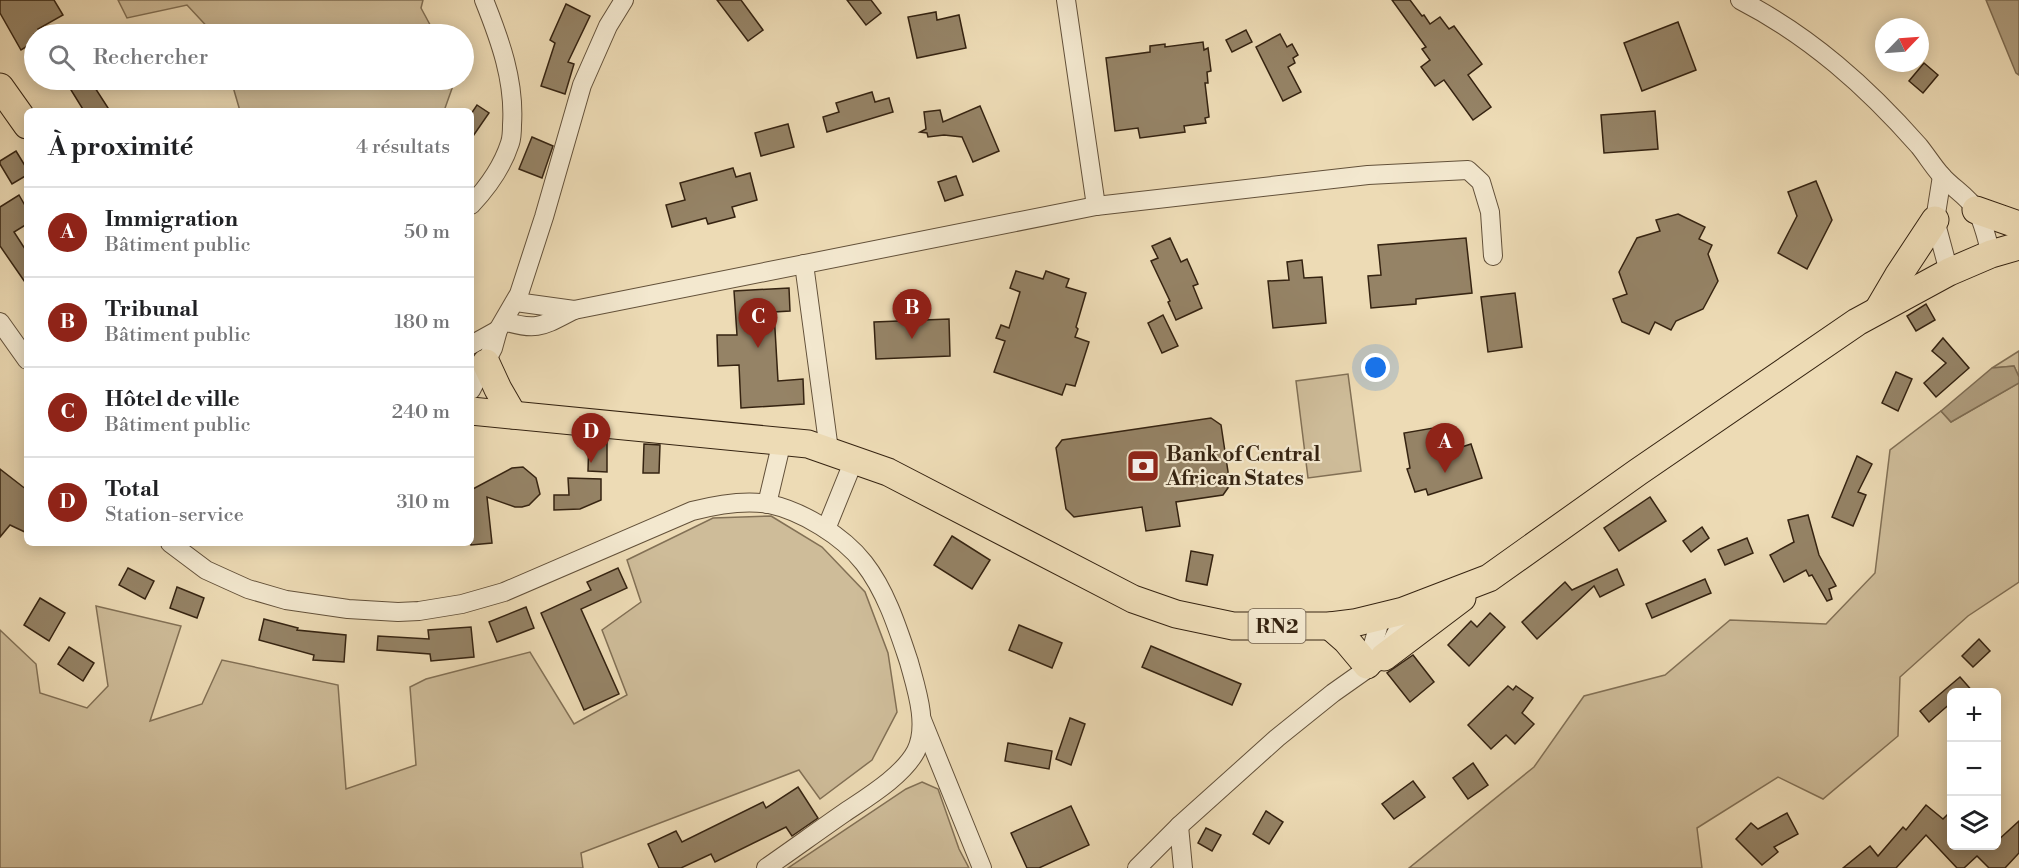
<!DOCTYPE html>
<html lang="fr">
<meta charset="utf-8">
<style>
:root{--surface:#fff;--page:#f6f6f6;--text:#202124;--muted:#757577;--line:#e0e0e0;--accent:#8f2418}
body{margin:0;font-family:"Libre Bodoni",serif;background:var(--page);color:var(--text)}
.controls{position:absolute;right:18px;bottom:18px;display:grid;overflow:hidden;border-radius:9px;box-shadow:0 3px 15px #0003}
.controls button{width:54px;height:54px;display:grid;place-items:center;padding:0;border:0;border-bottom:2px solid var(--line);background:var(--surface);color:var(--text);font:30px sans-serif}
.compass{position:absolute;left:1875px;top:18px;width:54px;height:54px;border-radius:50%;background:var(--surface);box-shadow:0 3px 15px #0003;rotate:65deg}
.you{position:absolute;left:1376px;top:368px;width:21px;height:21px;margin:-15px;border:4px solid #fff;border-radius:50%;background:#1a73e8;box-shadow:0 0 0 9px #1a73e833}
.badge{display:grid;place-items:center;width:39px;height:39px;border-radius:50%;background:var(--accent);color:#fff;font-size:20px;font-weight:700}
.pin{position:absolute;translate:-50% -50px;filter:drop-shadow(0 2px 3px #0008)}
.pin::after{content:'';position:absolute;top:32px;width:21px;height:18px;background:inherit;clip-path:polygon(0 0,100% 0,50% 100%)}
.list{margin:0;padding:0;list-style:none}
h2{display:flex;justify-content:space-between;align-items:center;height:78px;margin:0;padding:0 24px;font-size:26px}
h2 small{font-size:20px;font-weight:400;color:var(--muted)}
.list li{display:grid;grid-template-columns:39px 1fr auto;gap:18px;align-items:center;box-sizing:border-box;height:90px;padding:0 24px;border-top:2px solid var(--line)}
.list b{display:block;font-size:22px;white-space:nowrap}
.list p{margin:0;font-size:20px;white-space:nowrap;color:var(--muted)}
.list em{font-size:20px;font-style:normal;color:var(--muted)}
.icon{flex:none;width:33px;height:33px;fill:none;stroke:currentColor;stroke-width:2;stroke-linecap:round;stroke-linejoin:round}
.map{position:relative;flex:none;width:2019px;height:868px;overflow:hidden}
.search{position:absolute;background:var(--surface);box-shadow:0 3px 15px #0003;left:24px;top:24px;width:450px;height:66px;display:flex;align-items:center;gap:15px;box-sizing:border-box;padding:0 21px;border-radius:33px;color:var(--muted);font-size:22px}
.panel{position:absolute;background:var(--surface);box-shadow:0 3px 15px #0003;left:24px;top:108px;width:450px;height:438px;border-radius:9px}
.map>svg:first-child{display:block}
</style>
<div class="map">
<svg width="2019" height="868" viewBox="0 0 2019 868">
<rect width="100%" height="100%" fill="#eddbb5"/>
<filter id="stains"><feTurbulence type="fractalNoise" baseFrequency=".00333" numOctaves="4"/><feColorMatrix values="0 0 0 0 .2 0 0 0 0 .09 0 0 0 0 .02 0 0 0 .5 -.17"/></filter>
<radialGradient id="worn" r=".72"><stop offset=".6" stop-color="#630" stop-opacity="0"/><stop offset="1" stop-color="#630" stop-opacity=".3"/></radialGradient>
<g fill="#cebc99" stroke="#827055" stroke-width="1.5">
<path d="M118 0H423L421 8 435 34H214L187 5 127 18Z"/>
<path d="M231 80H455L444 111H240Z"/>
<path d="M2019 351V377L2014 366 1992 368Z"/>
<path d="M1348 374 1361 471 1308 478 1296 381Z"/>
<path d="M2019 383V582L1968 616 1900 677 1898 736 1823 799 1778 777 1697 828 1702 868H1409L1534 767 1584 696 1665 675 1730 620 1826 624 1875 573 1890 450 1941 411 1951 422Z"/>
<path d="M771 516 822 547 865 592 888 653 897 712 872 760 820 799 799 770 581 853 583 868H0V630L36 664 40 693 87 708 108 686 96 606 181 626 150 721 202 704 222 660 338 685 346 789 416 765 410 687 426 679 530 652 574 724 627 695 602 630 641 602 627 560 713 518Z"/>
<path d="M922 782 938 789 959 849 969 868H788L906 789Z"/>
</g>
<g fill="#ae9c7d" stroke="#7e6c52" stroke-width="1.5">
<path d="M1986 0H2019V75L2016 73Z"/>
<path d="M2014 366 2019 377V383L1951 422 1941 411 1992 368Z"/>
</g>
<g fill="#958366" stroke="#352311" stroke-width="1.5">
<path d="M0 0H54L63 15 38 29 41 34H34V42L21 50 0 13Z"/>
<path d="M717 0H741L763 30 748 41Z"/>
<path d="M847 0H871L881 13 866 25Z"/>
<path d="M1392 0H1410L1422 16 1424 15 1430 24 1440 17 1449 29 1454 26 1482 64 1468 75 1491 107 1473 120 1444 80 1435 86 1421 67 1430 60 1422 49 1426 47Z"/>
<path d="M566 4 590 16 568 62 574 64 565 94 541 86 555 43 550 40Z"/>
<path d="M936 12 937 20 959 15 966 48 917 58 908 17Z"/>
<path d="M1678 22 1696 70 1642 91 1624 43Z"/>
<path d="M1246 30 1252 42 1232 52 1226 40Z"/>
<path d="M1280 34 1287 47 1292 44 1298 55 1293 58 1295 63 1288 67 1301 92 1283 101 1256 47Z"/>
<path d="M1203 42 1204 50 1208 48 1211 71 1207 72 1208 83H1205L1209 117 1205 118 1206 123 1184 126 1185 132 1140 138 1138 128 1115 131 1106 58 1150 52V46L1165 44V47Z"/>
<path d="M1924 63 1938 75 1923 93 1909 81Z"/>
<path d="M87 80H90L110 111H84L71 90Z"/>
<path d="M872 92 875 102 889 98 893 112 827 132 823 117 839 112 836 103Z"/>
<path d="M477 105 489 113 471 139V114Z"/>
<path d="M980 106 999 151 973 162 962 137 944 135 928 137 927 133 920 132 926 129 924 112 940 110 943 122Z"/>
<path d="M1655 111 1658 149 1604 153 1601 115Z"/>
<path d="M788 124 794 147 761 156 755 133Z"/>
<path d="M532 137 553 146 542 178 519 169Z"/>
<path d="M16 151 27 169V175L12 184 0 164V161Z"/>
<path d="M733 168 736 177 750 173 757 200 732 207 735 217 708 224 706 218 672 227 666 205 685 200 680 183Z"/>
<path d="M956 176 963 195 945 201 938 182Z"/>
<path d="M1816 181 1832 220 1807 269 1778 253 1797 216 1788 192Z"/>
<path d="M19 195 27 209V224L14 232 27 252V285L0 246V207Z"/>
<path d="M1678 214 1705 227 1699 239 1712 245 1708 254 1718 281 1703 309 1676 321 1671 330 1655 322 1649 334 1622 322 1613 299 1627 294 1619 272 1637 238 1660 231 1656 220Z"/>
<path d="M1170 238 1181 262 1187 259 1198 284 1193 286 1202 308 1176 320 1168 302 1170 301 1151 261 1158 258 1152 246Z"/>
<path d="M1466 238 1472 293 1416 299V304L1371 308 1368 276 1381 275 1378 245Z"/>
<path d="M1302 260 1304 278 1322 277 1326 323 1273 328 1268 281 1289 280 1287 262Z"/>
<path d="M1016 271 1043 279 1046 271 1069 279 1066 287 1086 293 1076 327 1078 329 1075 337 1089 342 1075 386 1066 384 1062 395 994 372 1005 341 996 338 1001 325 1009 328 1020 292 1010 288Z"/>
<path d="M789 288 790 311 774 312 778 381 803 379 804 404 741 408 739 365 718 366 717 335H737L734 291Z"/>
<path d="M1515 293 1522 347 1488 352 1481 297Z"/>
<path d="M1926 304 1935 320 1916 331 1907 316Z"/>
<path d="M1163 315 1178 346 1162 353 1148 323Z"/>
<path d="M949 319 950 356 876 359 874 322Z"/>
<path d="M1943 338 1969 368 1936 397 1924 383 1946 363 1932 351Z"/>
<path d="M1896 372 1912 379 1898 411 1882 403Z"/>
<path d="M1211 418 1221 425 1230 485 1223 495 1176 502 1180 526 1146 531 1142 507 1074 517 1066 509 1056 448 1062 440Z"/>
<path d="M1439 427 1443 453 1471 444 1482 478 1428 495 1426 489 1415 492 1407 469 1410 468 1404 433Z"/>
<path d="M589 438 607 440V472L588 471Z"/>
<path d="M644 444 660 445 659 473H643Z"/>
<path d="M1857 456 1872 464 1858 492 1866 495 1853 526 1832 517Z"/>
<path d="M523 467 536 478 540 494 529 505 522 507H515L487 497 492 543 471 545V490L512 468Z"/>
<path d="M0 469 27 490V533L10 525 0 537Z"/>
<path d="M568 478 601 479V500L580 509 554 510V495H569Z"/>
<path d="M1650 497 1666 521 1619 551 1604 528Z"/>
<path d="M1808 515 1819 555 1836 586 1829 589 1832 599 1827 601 1812 575 1809 576 1806 570 1784 582 1770 555 1794 542 1788 520Z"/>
<path d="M1702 527 1709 538 1691 552 1683 541Z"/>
<path d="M952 536 990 560 972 589 934 565Z"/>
<path d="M1747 538 1753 553 1725 565 1718 550Z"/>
<path d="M1191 551 1213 555 1207 585 1186 581Z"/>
<path d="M128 568 154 581 145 599 119 585Z"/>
<path d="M618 568 627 588 581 609 619 694 584 710 541 613 591 590 587 582Z"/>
<path d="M1617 569 1624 585 1600 597 1594 586 1537 639 1522 622 1565 582 1572 590Z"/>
<path d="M1705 579 1711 593 1652 618 1646 604Z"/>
<path d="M177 587 204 598 197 618 170 608Z"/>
<path d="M40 598 65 613 49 641 24 625Z"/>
<path d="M526 607 534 628 497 642 489 622Z"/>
<path d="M1490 613 1505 627 1469 666 1448 645 1471 621 1477 627Z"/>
<path d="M264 619 298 628 297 630 346 635 344 662 313 660 314 655 259 640Z"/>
<path d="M1019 625 1062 643 1052 668 1009 650Z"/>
<path d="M471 627 474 657 431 661 430 654 377 650 378 636 429 639 428 630Z"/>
<path d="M1979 639 1990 651 1973 667 1962 656Z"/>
<path d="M1151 646 1241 684 1232 705 1142 667Z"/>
<path d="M69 647 94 663 83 681 58 664Z"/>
<path d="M1413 655 1434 682 1410 702 1387 673Z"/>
<path d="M1960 677 1974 693H1952V702L1929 722 1920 711Z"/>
<path d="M1508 686 1513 690 1516 686 1533 698 1522 713 1534 724 1515 744 1506 735 1491 749 1468 725Z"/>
<path d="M1070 718 1085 724 1071 765 1056 759Z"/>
<path d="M1008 743 1052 751 1049 769 1005 761Z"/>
<path d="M1473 763 1488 785 1468 799 1453 778Z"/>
<path d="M1413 781 1425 797 1394 819 1382 804Z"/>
<path d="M798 787 818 818 792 836 786 827 715 862 711 854 681 868H659L648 844 676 831 682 842 763 802 766 808Z"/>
<path d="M1926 805 1943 819 1952 810V846H1996V842L2019 821V853L2005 868H1989L1977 856 1964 868H1957L1926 835 1896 868H1843L1870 846 1878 856 1903 827 1906 830Z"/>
<path d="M1071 806 1089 845 1039 868H1027L1011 833Z"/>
<path d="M1266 811 1283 822 1269 844 1253 834Z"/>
<path d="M1787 813 1798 834 1774 847 1778 852 1762 865 1736 839 1751 823 1758 829Z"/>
<path d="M1206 828 1221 835 1212 851 1198 843Z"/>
</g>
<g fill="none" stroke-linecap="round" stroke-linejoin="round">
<defs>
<g id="minor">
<path d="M1066 0 1096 206"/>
<path d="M1740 0C1810 36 1867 87 1919 146 1927 156 1933 166 1941 175 1952 188 1968 196 1977 211 1984 224 1987 240 1991 254"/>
<path d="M1942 176 1935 220 1949 272"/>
<path d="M471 205C487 188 503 165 510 143 512 137 512 130 512 125 515 81 500 40 484 0"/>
<path d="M804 264 829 450"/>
<path d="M516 302 574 310"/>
<path d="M504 321C538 332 544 325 574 310L1096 206 1368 175 1468 170 1481 182 1490 212 1493 256"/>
<path d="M0 322 27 360"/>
<path d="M471 345 498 330"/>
<path d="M471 390 493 348 498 330 519 294 544 217 582 85 608 26 624 0"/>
<path d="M767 504 782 441"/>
<path d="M826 529 854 460"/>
<path d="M170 543 206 570 228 580 248 589 286 600 348 609 398 612 419 611 462 604 504 592 692 511C715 505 746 500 769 504 802 511 843 536 864 563 886 591 898 629 909 662 916 688 929 725 916 751 903 776 866 798 844 813 818 831 792 850 766 868"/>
<path d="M1366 669 1381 617"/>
<path d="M922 720 982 868"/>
<path d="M1179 826 1183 868"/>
<path d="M1137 868 1179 826 1277 738 1333 693 1384 657 1397 632 1403 611"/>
</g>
<g id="highway">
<path d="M0 87 27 125"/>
<path d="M1976 210 2019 225"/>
<path d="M1878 310 1898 276 1935 220"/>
<path d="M486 363 498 389 513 415"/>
<path d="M471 411 808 444 888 472 1133 599 1176 614 1233 626H1330L1354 623 1403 611 1489 578 1638 472 1857 322 1949 272 1991 254 2019 246"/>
<path d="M1330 626 1346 640 1367 665"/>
<path d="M1384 657 1462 598"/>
</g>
</defs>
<use href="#minor" stroke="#63513a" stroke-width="20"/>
<use href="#highway" stroke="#352311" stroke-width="29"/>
<use href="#minor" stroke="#f3e8cf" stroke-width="18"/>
<use href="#highway" stroke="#eddbb5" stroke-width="27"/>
</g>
<defs>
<symbol id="bank-square" viewBox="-11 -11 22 22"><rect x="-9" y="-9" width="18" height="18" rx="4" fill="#8f2418" stroke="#f3e8cf"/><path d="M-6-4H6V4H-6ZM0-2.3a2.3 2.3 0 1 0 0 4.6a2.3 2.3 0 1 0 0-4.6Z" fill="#fff"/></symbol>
</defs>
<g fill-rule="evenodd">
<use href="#bank-square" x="1124" y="447" width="38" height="38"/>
</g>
<g text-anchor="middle" stroke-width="4.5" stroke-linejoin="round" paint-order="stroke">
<rect fill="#f3e8cf" stroke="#6e5e4a" stroke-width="1.5" x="1248.5" y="609" width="57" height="34" rx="4.5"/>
<g font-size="20" font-weight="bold" fill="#352311">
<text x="1277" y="633">RN2</text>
</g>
<g font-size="21" font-weight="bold" fill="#352311" stroke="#f3e8cf" text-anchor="start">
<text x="1166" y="461">Bank of Central<tspan x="1166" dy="24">African States</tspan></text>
</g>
</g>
<rect width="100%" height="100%" filter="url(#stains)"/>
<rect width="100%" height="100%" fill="url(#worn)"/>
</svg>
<div class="controls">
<button>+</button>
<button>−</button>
<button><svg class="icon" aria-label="layers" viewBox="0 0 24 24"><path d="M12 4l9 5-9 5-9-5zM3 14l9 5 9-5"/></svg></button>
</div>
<svg class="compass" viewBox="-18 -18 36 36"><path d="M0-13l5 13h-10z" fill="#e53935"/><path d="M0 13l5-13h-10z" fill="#757577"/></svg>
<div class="you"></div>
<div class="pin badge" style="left:1445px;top:473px">A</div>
<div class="pin badge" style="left:912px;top:339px">B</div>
<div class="pin badge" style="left:758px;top:348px">C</div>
<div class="pin badge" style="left:591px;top:463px">D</div>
<div class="search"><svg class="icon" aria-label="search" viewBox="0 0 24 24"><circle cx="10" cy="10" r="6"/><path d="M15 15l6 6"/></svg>Rechercher</div>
<section class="panel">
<h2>À proximité<small>4 résultats</small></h2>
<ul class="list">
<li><span class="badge">A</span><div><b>Immigration</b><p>Bâtiment public</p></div><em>50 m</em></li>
<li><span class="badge">B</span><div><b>Tribunal</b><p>Bâtiment public</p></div><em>180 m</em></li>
<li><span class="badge">C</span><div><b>Hôtel de ville</b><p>Bâtiment public</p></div><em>240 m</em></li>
<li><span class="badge">D</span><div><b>Total</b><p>Station-service</p></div><em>310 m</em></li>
</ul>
</section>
</div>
